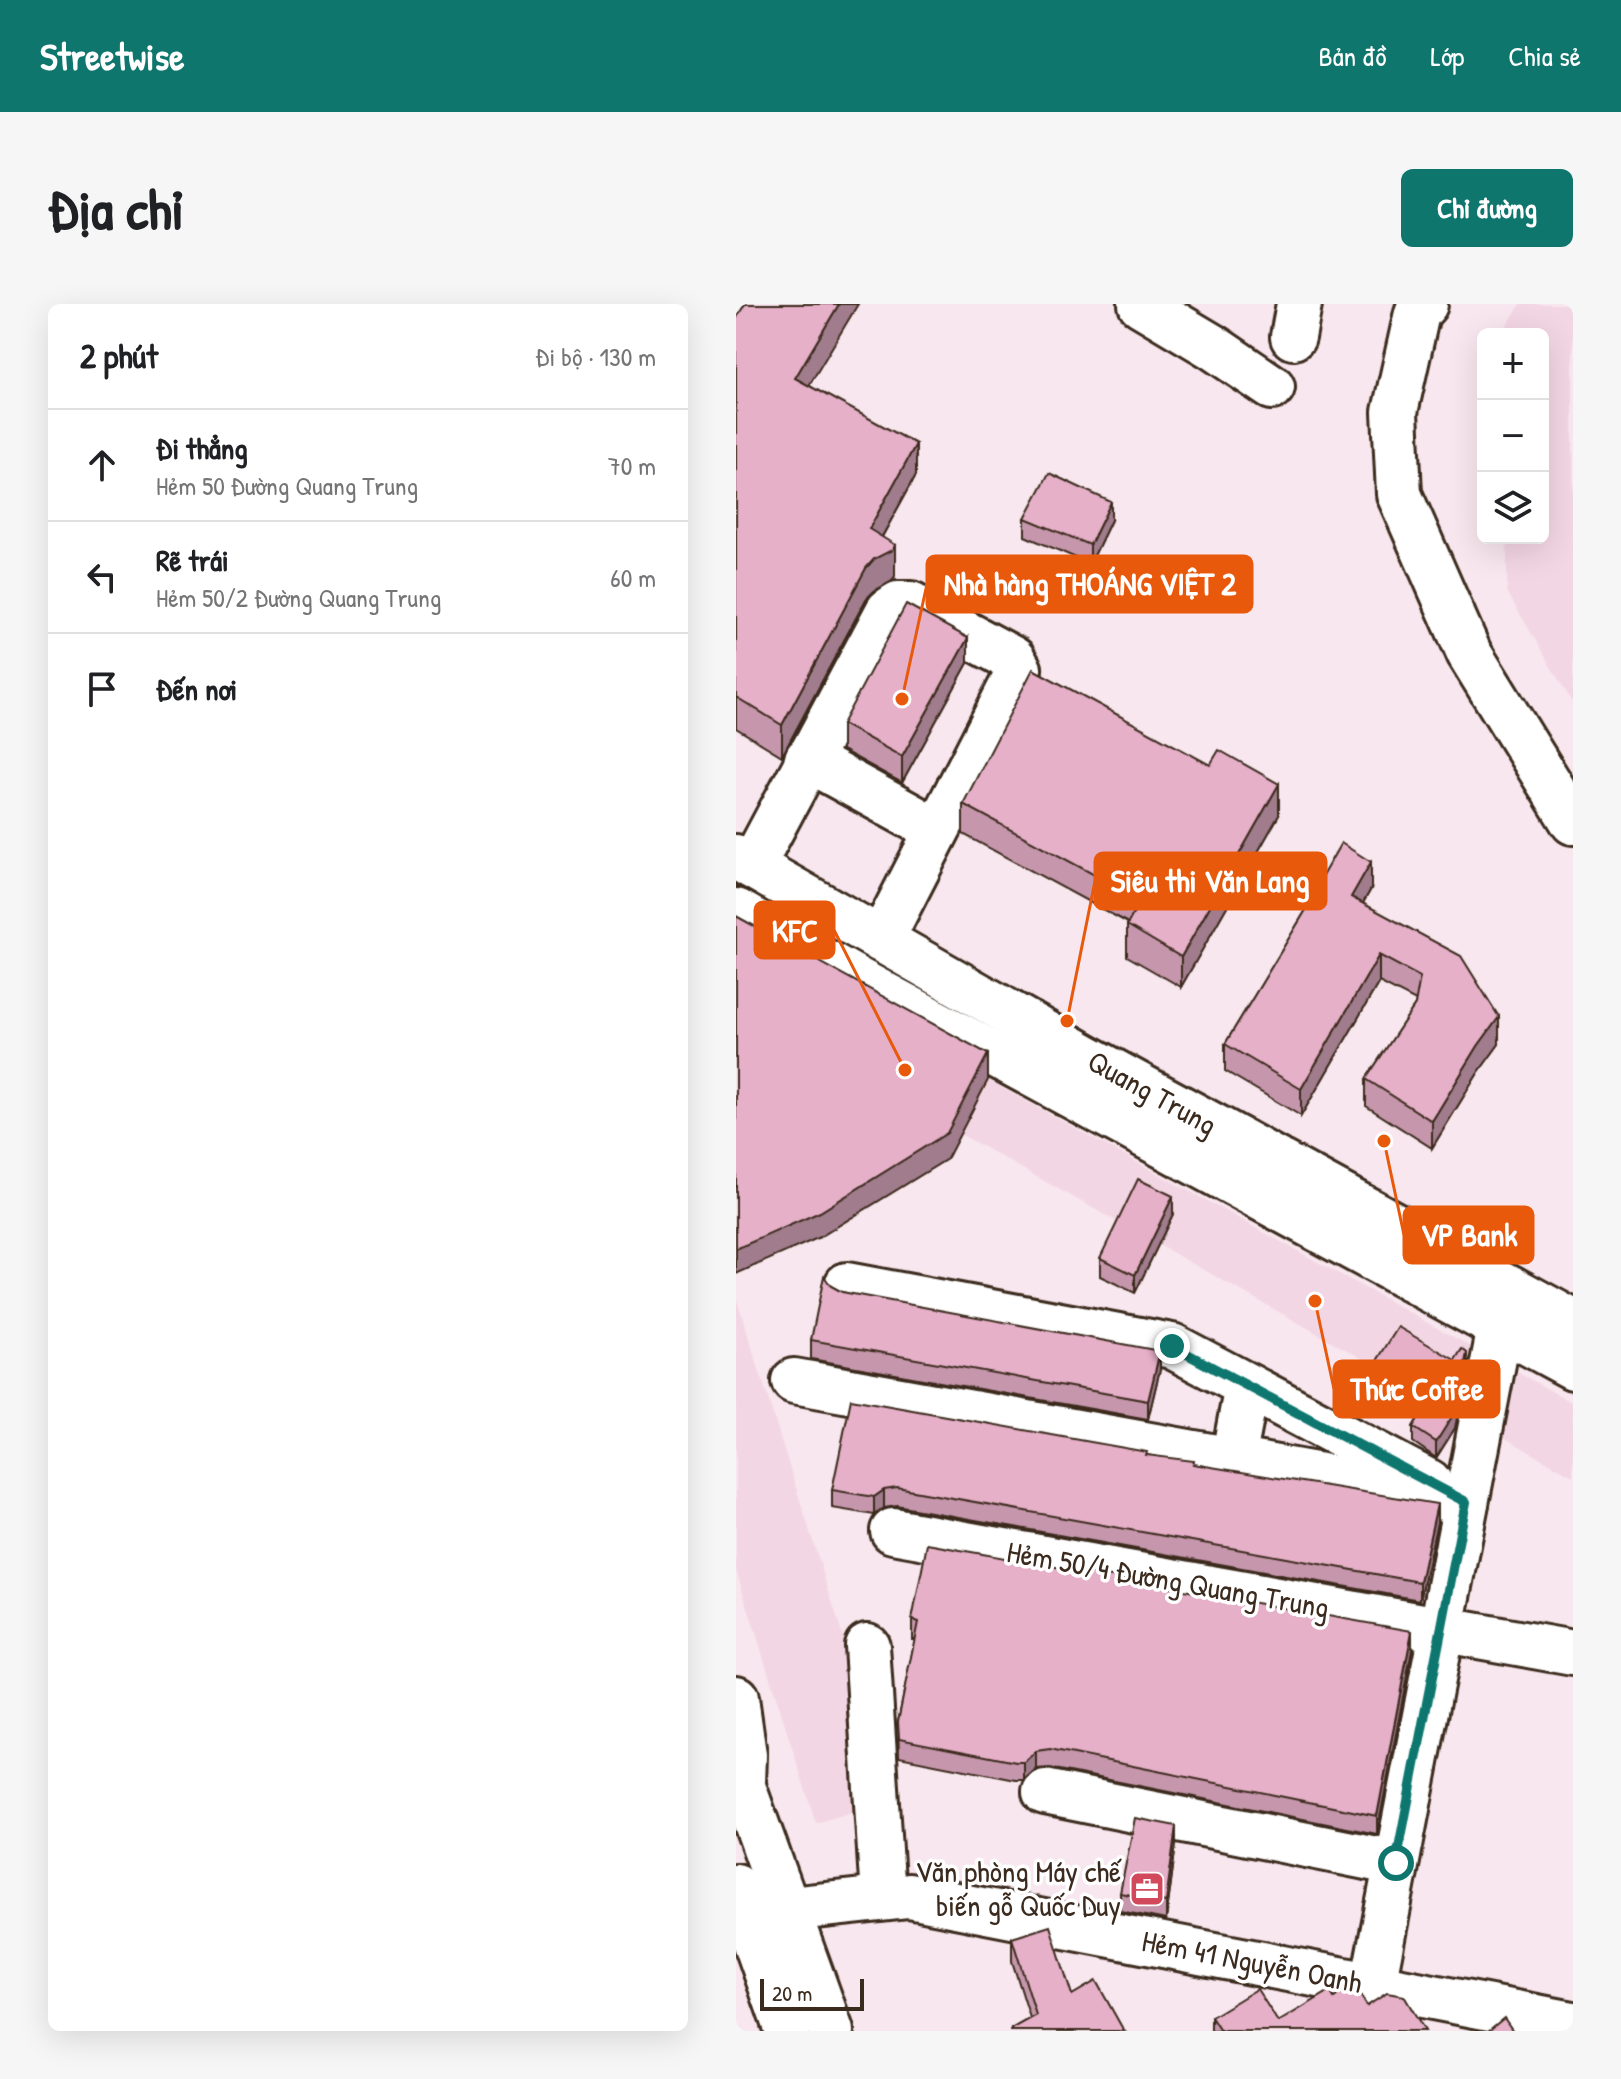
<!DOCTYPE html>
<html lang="vi">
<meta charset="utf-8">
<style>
:root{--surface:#fff;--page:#f6f6f6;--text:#202124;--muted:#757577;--line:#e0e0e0;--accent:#0f766e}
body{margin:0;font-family:"Patrick Hand",sans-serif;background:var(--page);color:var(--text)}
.controls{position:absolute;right:24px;top:24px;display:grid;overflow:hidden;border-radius:12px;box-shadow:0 8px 32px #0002}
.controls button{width:72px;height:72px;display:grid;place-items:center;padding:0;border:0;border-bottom:2px solid var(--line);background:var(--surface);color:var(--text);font:40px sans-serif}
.scale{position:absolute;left:24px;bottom:20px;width:104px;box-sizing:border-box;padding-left:8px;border:4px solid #3b2a1e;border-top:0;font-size:22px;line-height:28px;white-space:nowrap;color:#3b2a1e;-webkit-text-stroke:6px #fff;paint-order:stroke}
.stop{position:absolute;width:24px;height:24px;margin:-18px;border:6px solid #0f766e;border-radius:50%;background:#fff}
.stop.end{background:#0f766e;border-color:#fff;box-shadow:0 2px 8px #0008}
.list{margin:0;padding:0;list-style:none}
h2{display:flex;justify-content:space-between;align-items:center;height:104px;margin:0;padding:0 32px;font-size:34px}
h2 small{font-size:26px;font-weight:400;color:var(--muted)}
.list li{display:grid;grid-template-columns:52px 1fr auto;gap:24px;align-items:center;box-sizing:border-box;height:112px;padding:0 32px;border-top:2px solid var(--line)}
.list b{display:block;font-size:30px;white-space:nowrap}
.list p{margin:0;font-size:26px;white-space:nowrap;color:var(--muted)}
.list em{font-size:26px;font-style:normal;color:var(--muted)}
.icon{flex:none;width:44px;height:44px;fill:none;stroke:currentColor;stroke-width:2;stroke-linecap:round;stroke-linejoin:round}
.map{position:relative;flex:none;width:837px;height:1727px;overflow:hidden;border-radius:12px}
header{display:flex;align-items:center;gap:48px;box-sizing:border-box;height:112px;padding:0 40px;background:var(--accent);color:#fff}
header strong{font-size:38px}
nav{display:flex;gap:44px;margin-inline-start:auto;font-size:28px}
.intro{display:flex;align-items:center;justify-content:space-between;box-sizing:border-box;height:192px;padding:0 48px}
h1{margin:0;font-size:56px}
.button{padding:20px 36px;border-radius:12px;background:var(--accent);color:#fff;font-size:28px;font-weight:700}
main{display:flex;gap:48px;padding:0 48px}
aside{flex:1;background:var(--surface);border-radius:12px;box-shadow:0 8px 32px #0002}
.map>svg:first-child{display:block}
</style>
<header>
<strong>Streetwise</strong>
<nav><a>Bản đồ</a><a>Lớp</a><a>Chia sẻ</a></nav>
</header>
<div class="intro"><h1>Địa chỉ</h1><a class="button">Chỉ đường</a></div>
<main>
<aside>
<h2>2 phút<small>Đi bộ · 130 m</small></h2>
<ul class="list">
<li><svg class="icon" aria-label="ahead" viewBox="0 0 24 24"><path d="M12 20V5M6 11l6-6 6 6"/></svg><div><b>Đi thẳng</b><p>Hẻm 50 Đường Quang Trung</p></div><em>70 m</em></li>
<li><svg class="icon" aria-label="left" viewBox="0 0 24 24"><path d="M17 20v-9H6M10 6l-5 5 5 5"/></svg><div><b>Rẽ trái</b><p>Hẻm 50/2 Đường Quang Trung</p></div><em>60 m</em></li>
<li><svg class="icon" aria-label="arrive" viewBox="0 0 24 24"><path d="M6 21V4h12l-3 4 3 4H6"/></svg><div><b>Đến nơi</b></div></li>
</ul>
</aside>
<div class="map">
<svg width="837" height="1727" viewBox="0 0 837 1727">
<rect width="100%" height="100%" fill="#f8e7ee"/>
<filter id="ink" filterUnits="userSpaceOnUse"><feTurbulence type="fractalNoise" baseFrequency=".0125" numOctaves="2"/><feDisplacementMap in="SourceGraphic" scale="16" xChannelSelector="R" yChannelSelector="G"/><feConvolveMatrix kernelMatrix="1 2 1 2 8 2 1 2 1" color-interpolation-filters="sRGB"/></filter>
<g filter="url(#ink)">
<g fill="#f3d6e3">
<path d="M785 0H837V400L771 288V234H807V30H771V21Z"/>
<path d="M252 776 837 1099V1172L224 830Z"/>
<path d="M0 993 158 1495 80 1519 0 1266Z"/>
</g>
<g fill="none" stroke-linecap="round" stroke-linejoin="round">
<defs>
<g id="minor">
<path d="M405 0 477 43 536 83"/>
<path d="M689 0 681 9 659 108 663 190 733 349 837 518"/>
<path d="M557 33 563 0"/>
<path d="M71 455 200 526"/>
<path d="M16 562 152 307 162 300H175L277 355 283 365 278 377 145 636"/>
<path d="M111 981 436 1042 693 1178"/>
<path d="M58 1077 730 1198"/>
<path d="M497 1156 511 1082"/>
<path d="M157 1227 837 1349"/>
<path d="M131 1342 147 1594"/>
<path d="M309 1488 660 1559"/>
<path d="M52 1605 173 1592 837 1720"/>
<path d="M637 1681 764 1023"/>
</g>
<g id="major">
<path d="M0 553 349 752 837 1018"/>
<path d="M0 607 125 678 837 1063"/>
<path d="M0 1394 8 1451 7 1479"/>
<path d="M0 1463 95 1727"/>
<path d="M0 1582 51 1727"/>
</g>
</defs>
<use href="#minor" stroke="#3b2a1e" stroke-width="50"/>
<use href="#major" stroke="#3b2a1e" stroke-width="50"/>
<use href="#minor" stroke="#fff" stroke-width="44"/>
<use href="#major" stroke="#fff" stroke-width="44"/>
</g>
<g fill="#c697ac" stroke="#3b2a1e" stroke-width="2">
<path d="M0 15 73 81 180 171 146 233 159 272 156 277 138 287 130 295 46 452 0 424Z"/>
<path d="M289 214 375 216 354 260 289 232Z"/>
<path d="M232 359 166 479 106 446V420Z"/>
<path d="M227 500 543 511 445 683 391 652V621L392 619 227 530Z"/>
<path d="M635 585 627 599 763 740 742 769 696 844 630 802V775L679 701 680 697 643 678 565 812 489 767V740L570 606V600Z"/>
<path d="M437 910 399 989 364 972V954Z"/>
<path d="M95 982 106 988 424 1065 412 1115 75 1055V1036Z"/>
<path d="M639 1060 731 1064 719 1124 700 1154 677 1138V1123L687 1105 639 1075Z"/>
<path d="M411 1151 458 1160 701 1218 684 1296 161 1202 148 1204 138 1211 96 1204V1186Z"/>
<path d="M176 1316 676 1346 641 1530 314 1464 300 1465 288 1476H280L163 1453 162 1418 179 1335H176Z"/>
<path d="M440 1540 430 1616 384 1607V1589Z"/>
<path d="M276 1634 336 1691 388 1727H275V1725L294 1714 276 1657Z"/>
<path d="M598 1694 631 1702 689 1727H475V1713L542 1718Z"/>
</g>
<g fill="#a17b8c" stroke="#3b2a1e" stroke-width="2">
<path d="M103 0H122L59 105V74Z"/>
<path d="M180 140V171L133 256V225Z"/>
<path d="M375 198V216L354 260V241Z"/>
<path d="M159 241V272L156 277 138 287 130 295 46 452V421L130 264 138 255Z"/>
<path d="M232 334V359L166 479V453Z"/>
<path d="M543 480V511L445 683V653Z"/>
<path d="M635 558V585L615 620V593Z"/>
<path d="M643 651V678L565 812V785Z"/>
<path d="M763 713V740L742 769 696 844V817L742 742Z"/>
<path d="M252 750V776L211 855 84 933 0 970V945Z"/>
<path d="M437 892V910L399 989V971Z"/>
<path d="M424 1047V1065L412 1115V1097Z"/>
<path d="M731 1049V1064L719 1124 700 1154V1138Z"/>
<path d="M148 1186V1204L138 1211V1193Z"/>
<path d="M701 1200V1218L684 1296V1278Z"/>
<path d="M676 1327V1346L641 1530V1512Z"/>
<path d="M300 1447V1465L288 1476V1458Z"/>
<path d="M440 1522V1540L430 1616V1598Z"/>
</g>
<g fill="#e6b0c8" stroke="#3b2a1e" stroke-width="2">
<path d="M9 0H103L59 74 180 140 133 225 159 241 156 246 138 255 130 264 46 421 0 393V15Z"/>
<path d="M313 169 375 198 354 241 289 214Z"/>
<path d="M170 300 232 334 166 453 106 420Z"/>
<path d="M297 365 474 461 483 446 543 480 445 653 391 621 405 596 227 500Z"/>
<path d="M605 539 635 558 615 593 725 652 763 713 742 742 696 817 630 775 679 701 684 673 643 651 565 785 489 740 573 601 570 600Z"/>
<path d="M0 612 252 750 211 829 84 908 0 945Z"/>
<path d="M402 875 437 892 399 971 364 954Z"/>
<path d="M88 972 95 982 106 988 424 1047 412 1097 75 1036Z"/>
<path d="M662 1023 719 1056 726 1045 731 1049 719 1108 700 1138 677 1123 695 1094 639 1060Z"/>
<path d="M115 1095 411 1148 410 1151 458 1157 457 1160 701 1200 684 1278 161 1184 148 1186 138 1193 96 1186Z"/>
<path d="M191 1240 676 1327 641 1512 314 1445 300 1447 288 1458H280L163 1435 162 1418 182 1318 176 1316Z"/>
<path d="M399 1514 440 1522 430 1598 384 1589Z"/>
<path d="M314 1622 336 1691 360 1677 388 1727H276L275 1725 300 1711 276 1634Z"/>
<path d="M616 1682 619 1683 631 1702 651 1689 668 1692 689 1727H484L475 1713 521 1685 542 1718 594 1687 598 1694Z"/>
<path d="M768 1714 777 1727H752Z"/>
</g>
</g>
<g fill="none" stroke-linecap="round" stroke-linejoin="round" filter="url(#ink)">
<path stroke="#0f766e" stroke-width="10" d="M436 1042 730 1198 660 1559"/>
</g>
<defs>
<symbol id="office-square" viewBox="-11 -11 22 22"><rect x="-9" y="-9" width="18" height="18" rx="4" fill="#d1495b" stroke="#fff"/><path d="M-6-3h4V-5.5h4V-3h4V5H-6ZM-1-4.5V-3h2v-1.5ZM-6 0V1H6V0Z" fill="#fff"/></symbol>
</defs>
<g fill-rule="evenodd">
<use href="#office-square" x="391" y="1565" width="40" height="40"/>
</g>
<g text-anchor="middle" stroke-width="7" stroke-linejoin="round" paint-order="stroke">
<g font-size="30" fill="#3b2a1e" stroke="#fff">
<text transform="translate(416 789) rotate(29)" y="10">Quang Trung</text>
<text transform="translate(432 1276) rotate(10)" y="10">Hẻm 50/4 Đường Quang Trung</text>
<text transform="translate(516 1658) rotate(11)" y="10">Hẻm 41 Nguyễn Oanh</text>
</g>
<g font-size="30" fill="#3b2a1e" stroke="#fff" text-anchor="end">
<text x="385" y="1578">Văn phòng Máy chế<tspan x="385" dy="34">biến gỗ Quốc Duy</tspan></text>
</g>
</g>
<path fill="none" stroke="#e8590c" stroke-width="3" d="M166 395L191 280M331 717L359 577M169 766L98 626M648 837L668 931M579 997L598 1085"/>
<g fill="#e8590c" stroke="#fff" stroke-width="3">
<circle cx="166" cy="395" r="8"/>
<circle cx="331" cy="717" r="8"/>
<circle cx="169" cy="766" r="8"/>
<circle cx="648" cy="837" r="8"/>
<circle cx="579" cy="997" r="8"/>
</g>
<g fill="#e8590c" stroke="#e8590c" stroke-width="3">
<rect x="191" y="252" width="325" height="56" rx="8"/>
<rect x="359" y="549" width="231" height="56" rx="8"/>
<rect x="19" y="598" width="79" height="56" rx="8"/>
<rect x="668" y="903" width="129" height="56" rx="8"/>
<rect x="598" y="1057" width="165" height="56" rx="8"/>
</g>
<g font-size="32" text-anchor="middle" font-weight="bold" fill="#fff">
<text x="354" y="291">Nhà hàng THOÁNG VIỆT 2</text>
<text x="474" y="588">Siêu thi Văn Lang</text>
<text x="59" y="638">KFC</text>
<text x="733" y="942">VP Bank</text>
<text x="681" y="1096">Thức Coffee</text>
</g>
</svg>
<div class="controls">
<button>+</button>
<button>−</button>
<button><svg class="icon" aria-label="layers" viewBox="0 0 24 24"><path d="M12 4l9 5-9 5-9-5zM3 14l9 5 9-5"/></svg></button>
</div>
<div class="scale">20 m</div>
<div class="stop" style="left:660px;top:1559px"></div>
<div class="stop end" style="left:436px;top:1042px"></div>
</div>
</main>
